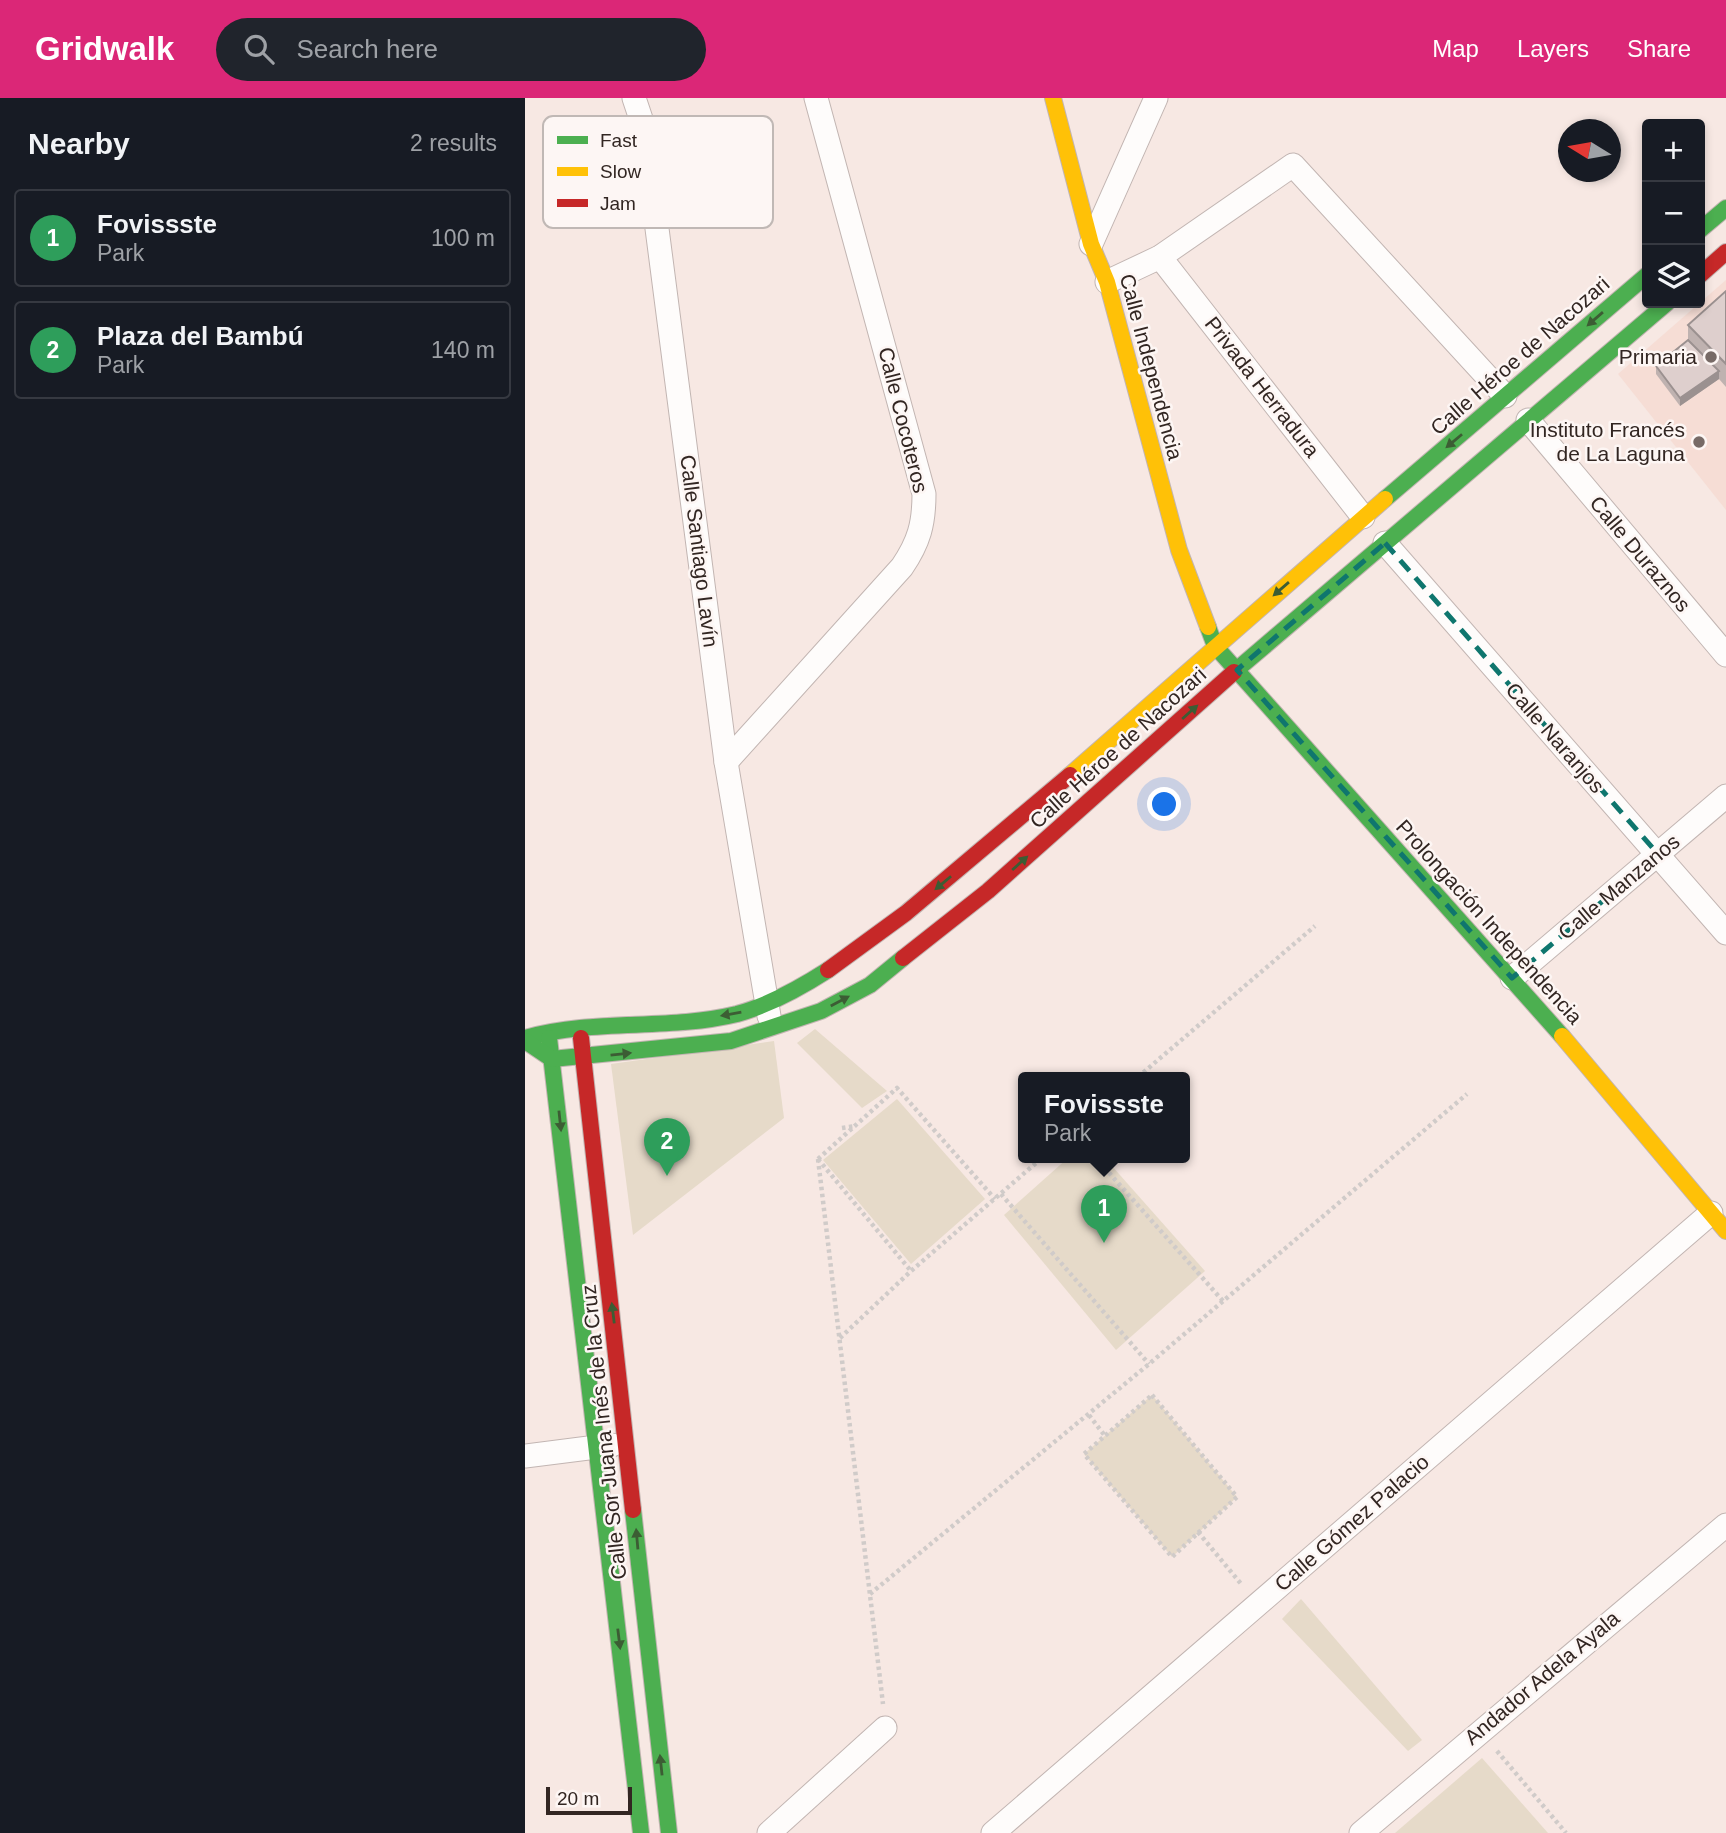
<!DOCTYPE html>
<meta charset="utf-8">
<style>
:root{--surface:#171b24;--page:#20242c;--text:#f1f3f6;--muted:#9ea1a6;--line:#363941;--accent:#db2777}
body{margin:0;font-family:Arial,sans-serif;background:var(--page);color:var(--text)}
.controls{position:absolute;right:21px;top:21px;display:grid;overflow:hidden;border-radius:7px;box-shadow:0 4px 10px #0003}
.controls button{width:63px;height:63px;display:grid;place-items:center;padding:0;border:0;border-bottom:2px solid var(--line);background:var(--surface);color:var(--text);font:35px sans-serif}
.compass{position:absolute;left:1033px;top:21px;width:63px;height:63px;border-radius:50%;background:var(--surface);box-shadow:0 4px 10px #0003;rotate:281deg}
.scale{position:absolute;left:21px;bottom:18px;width:86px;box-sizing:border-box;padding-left:7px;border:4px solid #322622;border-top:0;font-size:19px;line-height:24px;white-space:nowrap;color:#322622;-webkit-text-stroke:5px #fdf6f4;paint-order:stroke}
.you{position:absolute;left:640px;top:707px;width:24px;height:24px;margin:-18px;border:5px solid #fff;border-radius:50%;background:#1a73e8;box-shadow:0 0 0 10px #1a73e833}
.badge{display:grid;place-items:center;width:46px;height:46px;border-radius:50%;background:var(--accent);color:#fff;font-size:23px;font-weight:700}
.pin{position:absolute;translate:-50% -58px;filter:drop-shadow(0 2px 4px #0008)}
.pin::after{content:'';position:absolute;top:37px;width:24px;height:21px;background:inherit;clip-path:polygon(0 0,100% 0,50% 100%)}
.popup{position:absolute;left:493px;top:974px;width:172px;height:91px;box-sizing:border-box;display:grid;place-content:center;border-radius:7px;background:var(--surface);filter:drop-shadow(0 2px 5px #0005);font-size:23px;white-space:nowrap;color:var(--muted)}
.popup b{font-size:26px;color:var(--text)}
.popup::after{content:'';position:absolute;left:50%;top:100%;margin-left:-14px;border:14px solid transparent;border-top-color:var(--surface)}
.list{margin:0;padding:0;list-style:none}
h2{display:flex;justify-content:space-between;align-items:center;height:91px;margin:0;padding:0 28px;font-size:30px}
h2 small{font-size:23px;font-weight:400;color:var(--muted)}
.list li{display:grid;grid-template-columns:46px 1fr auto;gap:21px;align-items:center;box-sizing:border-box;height:98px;margin:0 14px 14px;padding:0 14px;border:2px solid var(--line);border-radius:7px}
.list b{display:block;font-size:26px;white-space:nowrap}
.list p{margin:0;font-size:23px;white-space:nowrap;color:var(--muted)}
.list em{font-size:23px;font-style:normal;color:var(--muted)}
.icon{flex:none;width:38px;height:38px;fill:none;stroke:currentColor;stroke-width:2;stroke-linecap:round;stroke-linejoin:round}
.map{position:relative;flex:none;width:1201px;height:1735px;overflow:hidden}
header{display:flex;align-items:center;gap:42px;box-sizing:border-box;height:98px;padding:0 35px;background:var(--accent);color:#fff}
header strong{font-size:33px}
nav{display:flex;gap:38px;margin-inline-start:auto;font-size:24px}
.search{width:490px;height:63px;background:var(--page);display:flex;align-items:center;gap:18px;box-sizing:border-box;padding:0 24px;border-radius:38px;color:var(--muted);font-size:26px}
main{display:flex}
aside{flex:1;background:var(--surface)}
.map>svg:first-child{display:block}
</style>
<header>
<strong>Gridwalk</strong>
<div class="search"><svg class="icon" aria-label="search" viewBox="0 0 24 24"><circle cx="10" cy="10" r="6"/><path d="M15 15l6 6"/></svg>Search here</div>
<nav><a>Map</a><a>Layers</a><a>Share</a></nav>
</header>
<main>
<aside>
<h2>Nearby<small>2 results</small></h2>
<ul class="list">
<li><span class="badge" style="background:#2e9e5b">1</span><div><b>Fovissste</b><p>Park</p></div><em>100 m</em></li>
<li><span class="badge" style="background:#2e9e5b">2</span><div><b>Plaza del Bambú</b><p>Park</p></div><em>140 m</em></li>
</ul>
</aside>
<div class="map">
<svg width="1201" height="1735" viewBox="0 0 1201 1735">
<rect width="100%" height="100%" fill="#f7e8e3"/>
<path fill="#f6ddd5" d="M1201 182V412L1093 276Z"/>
<g fill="#e6dac9">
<path d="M290 931 362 993 337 1010 272 945Z"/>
<path d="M249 943 259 1020 108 1137 86 966Z"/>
<path d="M372 1001 460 1101 386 1166 298 1062Z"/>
<path d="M544 1059H579L680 1173 591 1252 479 1117Z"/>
<path d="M627 1297 712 1399 647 1459 559 1356Z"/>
<path d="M776 1501 897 1642 883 1653 757 1521Z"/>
<path d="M957 1660 1023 1735H870Z"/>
</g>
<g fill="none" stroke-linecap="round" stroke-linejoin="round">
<defs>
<g id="street">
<path d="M109 0 119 30 201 664 244 918"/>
<path d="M566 146 631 0"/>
<path d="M635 159 838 419"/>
<path d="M582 184 635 159 768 67 980 298"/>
<path d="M1003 322 1201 557"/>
<path d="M860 445 1201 835"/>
<path d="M201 664 377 469C394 444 399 426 399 396L291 0"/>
<path d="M987 880 1201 698"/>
<path d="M0 1358 87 1347"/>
<path d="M244 1735 360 1630"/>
<path d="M468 1735 1186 1115"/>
<path d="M836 1735 1201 1427"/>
</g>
<g id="fast">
<path d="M1175 132 1201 110"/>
<path d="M860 401 1122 177"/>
<path d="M683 529 690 548 1037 938"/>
<path d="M709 574 1142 205"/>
<path d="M0 940C70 920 142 933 212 916 245 907 275 890 303 872"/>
<path d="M24 940 116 1735"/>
<path d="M0 943 27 961 206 943 296 913 345 887 378 860"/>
<path d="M108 1412 144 1735"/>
</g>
<g id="slow">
<path d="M528 0 566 146 582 184 654 452 683 529"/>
<path d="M545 677 860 401"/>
<path d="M1037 938 1201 1133"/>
</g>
<g id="jam">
<path d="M1175 177 1201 154"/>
<path d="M378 860 463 793 709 574"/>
<path d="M303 872 381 815 545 677"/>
<path d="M56 940 108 1412"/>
</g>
</defs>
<use href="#street" stroke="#c2b5b2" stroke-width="25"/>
<use href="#fast" stroke="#c2b5b2" stroke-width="18"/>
<use href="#slow" stroke="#c2b5b2" stroke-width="18"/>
<use href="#jam" stroke="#c2b5b2" stroke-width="18"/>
<g stroke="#d0cbc9" stroke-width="4.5" stroke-dasharray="3.5 3.5" stroke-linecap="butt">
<path d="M613 979 790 828"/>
<path d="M317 1030 330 1028"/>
<path d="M570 1059 698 1203"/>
<path d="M293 1061 358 1606"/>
<path d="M293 1061 372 990 470 1101"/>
<path d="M293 1061 386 1173"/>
<path d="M476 1096 624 1266"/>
<path d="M315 1240 386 1173 518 1059"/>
<path d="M627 1297 712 1399 647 1459 559 1356Z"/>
<path d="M564 1317 580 1338"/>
<path d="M673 1434 717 1487"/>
<path d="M345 1496 624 1266 942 996"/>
<path d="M972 1653 1041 1735"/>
</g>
<use href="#street" stroke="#fefcfb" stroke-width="23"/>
<use href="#fast" stroke="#4caf50" stroke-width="16"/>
<use href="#slow" stroke="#ffc107" stroke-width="16"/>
<use href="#jam" stroke="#c62828" stroke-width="16"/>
</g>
<path fill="#bfb2b0" d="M1201 193V289L1194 281 1155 308 1131 276V268L1163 242V227Z"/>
<path fill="#9b9190" d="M1194 273V281L1155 308V300Z"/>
<g fill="#decfcd" stroke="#9b9190" stroke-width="2">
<path d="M1201 193V266L1163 227Z"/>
<path d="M1163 242 1194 273 1155 300 1131 268Z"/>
</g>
<defs><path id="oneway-solid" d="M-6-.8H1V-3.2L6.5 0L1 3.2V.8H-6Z" transform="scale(1.75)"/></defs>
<g fill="#3c5d34">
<use href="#oneway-solid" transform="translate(1070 221) rotate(139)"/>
<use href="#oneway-solid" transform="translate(929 343) rotate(140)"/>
<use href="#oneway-solid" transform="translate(756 491) rotate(139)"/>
<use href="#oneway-solid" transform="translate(665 614) rotate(-42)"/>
<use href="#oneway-solid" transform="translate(495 765) rotate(-42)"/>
<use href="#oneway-solid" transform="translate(418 785) rotate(140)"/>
<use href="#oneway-solid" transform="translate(315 903) rotate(-28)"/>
<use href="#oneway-solid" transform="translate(206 916) rotate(170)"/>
<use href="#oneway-solid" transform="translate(96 956) rotate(-6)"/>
<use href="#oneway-solid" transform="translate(35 1023) rotate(84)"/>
<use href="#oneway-solid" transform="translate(88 1215) rotate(-97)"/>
<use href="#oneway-solid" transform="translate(112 1441) rotate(-95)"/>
<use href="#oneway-solid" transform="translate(94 1541) rotate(83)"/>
<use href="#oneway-solid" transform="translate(136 1667) rotate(-96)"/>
</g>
<path fill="none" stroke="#0f766e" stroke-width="5" stroke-dasharray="14 9" stroke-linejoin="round" d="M860 445 1133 756 987 880 712 572Z"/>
<g fill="#776a66" stroke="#fdf6f4" stroke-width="2.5">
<circle cx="1186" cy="259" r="7"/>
<circle cx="1174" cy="344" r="7"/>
</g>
<g text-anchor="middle" stroke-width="5" stroke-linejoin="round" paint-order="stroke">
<g font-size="21" fill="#322622" stroke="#fdf6f4">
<text transform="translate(995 258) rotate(-41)" y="7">Calle Héroe de Nacozari</text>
<text transform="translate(626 269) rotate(75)" y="7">Calle Independencia</text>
<text transform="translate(737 289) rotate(52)" y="7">Privada Herradura</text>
<text transform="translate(378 322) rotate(76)" y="7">Calle Cocoteros</text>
<text transform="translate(174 453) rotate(83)" y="7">Calle Santiago Lavín</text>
<text transform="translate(1115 456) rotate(50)" y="7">Calle Duraznos</text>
<text transform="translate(1030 640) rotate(49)" y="7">Calle Naranjos</text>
<text transform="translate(593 650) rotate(-42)" y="7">Calle Héroe de Nacozari</text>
<text transform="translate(1094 789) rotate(-40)" y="7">Calle Manzanos</text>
<text transform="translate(964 824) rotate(48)" y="7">Prolongación Independencia</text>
<text transform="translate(79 1334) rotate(-96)" y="7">Calle Sor Juana Inés de la Cruz</text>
<text transform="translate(827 1425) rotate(-41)" y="7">Calle Gómez Palacio</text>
<text transform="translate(1017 1580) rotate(-40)" y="7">Andador Adela Ayala</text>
</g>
<g font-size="21" fill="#322622" stroke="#fdf6f4" text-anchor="end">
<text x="1172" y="266">Primaria</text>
<text x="1160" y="339">Instituto Francés<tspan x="1160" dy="24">de La Laguna</tspan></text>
</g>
</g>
<rect x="18" y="18" width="230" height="112" rx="10" fill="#fdf6f4" stroke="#c0b8b5" stroke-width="2"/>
<rect x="32" y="38" width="31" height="8" fill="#4caf50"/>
<rect x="32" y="69" width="31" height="9" fill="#ffc107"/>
<rect x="32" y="101" width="31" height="8" fill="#c62828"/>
<g font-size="19" fill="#322622">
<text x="75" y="49">Fast</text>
<text x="75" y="80">Slow</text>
<text x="75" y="112">Jam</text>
</g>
</svg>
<div class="controls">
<button>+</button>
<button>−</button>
<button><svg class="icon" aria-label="layers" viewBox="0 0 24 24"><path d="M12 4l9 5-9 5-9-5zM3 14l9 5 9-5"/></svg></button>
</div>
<svg class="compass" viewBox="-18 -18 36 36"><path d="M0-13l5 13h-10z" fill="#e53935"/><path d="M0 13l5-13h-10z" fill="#9ea1a6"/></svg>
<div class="scale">20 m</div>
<div class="you"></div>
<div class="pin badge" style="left:579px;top:1145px;background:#2e9e5b">1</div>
<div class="popup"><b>Fovissste</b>Park</div>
<div class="pin badge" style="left:142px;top:1078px;background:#2e9e5b">2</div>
</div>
</main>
